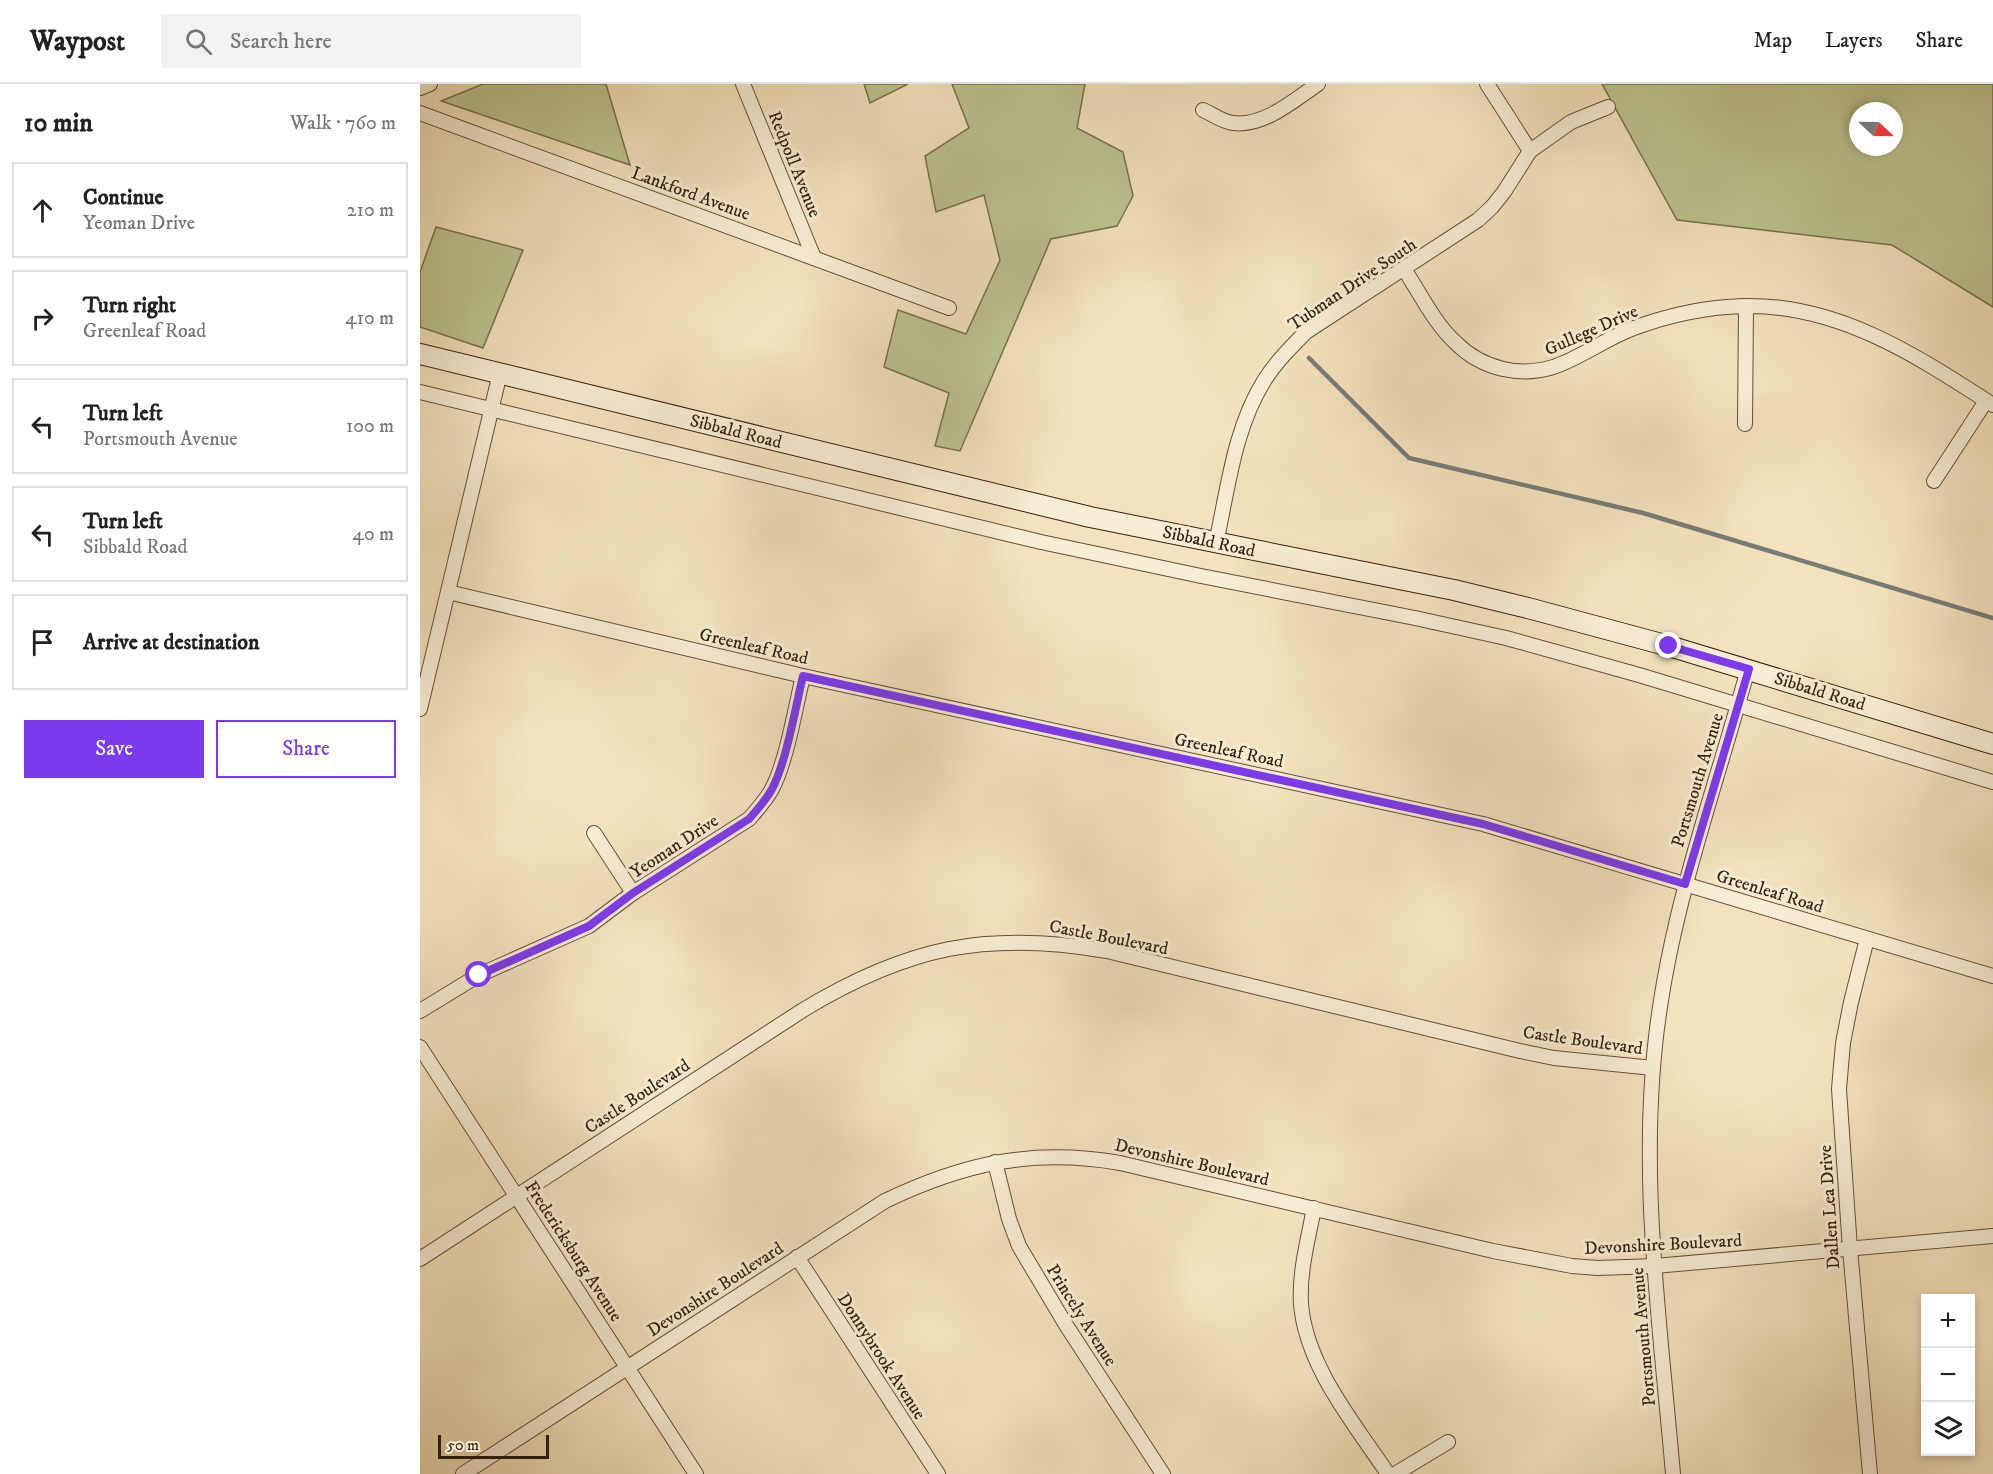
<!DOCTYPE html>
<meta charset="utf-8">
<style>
:root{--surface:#fff;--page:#f2f2f2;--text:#202124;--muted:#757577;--line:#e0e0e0;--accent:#7c3aed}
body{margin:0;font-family:"IM FELL DW Pica",serif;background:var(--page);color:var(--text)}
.controls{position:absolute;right:18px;bottom:18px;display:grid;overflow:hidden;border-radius:0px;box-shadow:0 3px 9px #0003}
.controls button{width:54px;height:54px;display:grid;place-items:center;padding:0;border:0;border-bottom:2px solid var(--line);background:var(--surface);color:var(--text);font:30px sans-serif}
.compass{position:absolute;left:1429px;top:18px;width:54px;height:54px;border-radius:50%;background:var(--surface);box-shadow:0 3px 9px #0003;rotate:112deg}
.scale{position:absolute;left:18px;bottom:15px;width:111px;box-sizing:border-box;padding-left:6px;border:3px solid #37200c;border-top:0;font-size:16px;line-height:21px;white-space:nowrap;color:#37200c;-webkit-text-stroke:4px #f7ecd4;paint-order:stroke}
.stop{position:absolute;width:18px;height:18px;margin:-14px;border:4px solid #7c3aed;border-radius:50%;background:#fff}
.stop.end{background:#7c3aed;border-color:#fff;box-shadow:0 2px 6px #0008}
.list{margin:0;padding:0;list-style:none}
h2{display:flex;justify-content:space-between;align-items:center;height:78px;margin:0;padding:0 24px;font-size:26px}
h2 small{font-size:20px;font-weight:400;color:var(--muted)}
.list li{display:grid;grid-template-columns:39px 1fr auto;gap:18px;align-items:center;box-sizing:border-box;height:96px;margin:0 12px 12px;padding:0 12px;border:2px solid var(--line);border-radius:0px}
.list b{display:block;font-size:22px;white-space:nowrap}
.list p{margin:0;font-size:20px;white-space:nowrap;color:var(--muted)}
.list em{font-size:20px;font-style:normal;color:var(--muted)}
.actions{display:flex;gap:12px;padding:18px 24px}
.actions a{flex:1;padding:14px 0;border:2px solid var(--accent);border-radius:0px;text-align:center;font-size:21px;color:var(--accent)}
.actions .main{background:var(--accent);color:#fff}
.icon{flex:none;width:33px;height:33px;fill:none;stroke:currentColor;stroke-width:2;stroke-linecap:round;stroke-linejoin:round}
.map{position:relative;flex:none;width:1573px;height:1390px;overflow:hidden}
header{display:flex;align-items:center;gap:36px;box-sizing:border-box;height:84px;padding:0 30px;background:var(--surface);border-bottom:2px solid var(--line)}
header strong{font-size:28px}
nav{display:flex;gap:33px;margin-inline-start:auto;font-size:21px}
.search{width:420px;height:54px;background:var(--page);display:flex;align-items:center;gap:15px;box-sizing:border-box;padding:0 21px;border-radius:0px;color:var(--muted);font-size:22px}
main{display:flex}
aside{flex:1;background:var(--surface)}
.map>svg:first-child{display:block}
</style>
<header>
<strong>Waypost</strong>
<div class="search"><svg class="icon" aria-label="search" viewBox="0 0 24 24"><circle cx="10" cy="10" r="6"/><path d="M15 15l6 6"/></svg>Search here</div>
<nav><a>Map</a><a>Layers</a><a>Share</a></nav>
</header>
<main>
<aside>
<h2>10 min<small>Walk · 760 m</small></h2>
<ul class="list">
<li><svg class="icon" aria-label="ahead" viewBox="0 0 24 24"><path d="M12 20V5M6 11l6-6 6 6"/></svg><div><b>Continue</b><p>Yeoman Drive</p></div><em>210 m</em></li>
<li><svg class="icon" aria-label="right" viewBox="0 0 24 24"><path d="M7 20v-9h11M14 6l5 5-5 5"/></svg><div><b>Turn right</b><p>Greenleaf Road</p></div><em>410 m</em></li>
<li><svg class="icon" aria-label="left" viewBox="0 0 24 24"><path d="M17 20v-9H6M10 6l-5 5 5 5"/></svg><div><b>Turn left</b><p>Portsmouth Avenue</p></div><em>100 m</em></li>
<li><svg class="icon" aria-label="left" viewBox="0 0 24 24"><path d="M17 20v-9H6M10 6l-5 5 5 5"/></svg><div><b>Turn left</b><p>Sibbald Road</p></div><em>40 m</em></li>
<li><svg class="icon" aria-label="arrive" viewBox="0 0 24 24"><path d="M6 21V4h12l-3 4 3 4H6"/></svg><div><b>Arrive at destination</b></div></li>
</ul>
<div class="actions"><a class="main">Save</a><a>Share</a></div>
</aside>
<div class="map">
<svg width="1573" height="1390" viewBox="0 0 1573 1390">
<rect width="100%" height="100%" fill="#f3e2bd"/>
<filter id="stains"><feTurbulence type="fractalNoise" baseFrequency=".00333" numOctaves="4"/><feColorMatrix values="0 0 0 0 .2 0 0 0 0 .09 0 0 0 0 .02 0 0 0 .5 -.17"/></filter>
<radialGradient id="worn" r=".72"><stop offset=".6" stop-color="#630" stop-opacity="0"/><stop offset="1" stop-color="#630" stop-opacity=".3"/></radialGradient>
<g fill="#bcc390" stroke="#7a724e" stroke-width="1.5" fill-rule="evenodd">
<path d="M63 0H186L210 81 21 17Z"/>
<path d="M444 0H488L450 19Z"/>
<path d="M532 0H665L657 44 703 68 713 112 697 142 631 155 540 367 515 362 529 309 464 283 478 226 546 250 580 176 564 111 516 128 505 72 549 44Z"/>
<path d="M1182 0H1573V223L1472 161 1257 136ZM1438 27H1474V63H1438Z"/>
<path d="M16 143 103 166 63 264 0 243V188Z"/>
</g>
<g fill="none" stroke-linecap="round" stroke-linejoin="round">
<path stroke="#787c77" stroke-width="4.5" d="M889 274 989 374 1223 429 1573 534"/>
<defs>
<g id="street">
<path d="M323 0 394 174"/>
<path d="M1067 0 1110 67"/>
<path d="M0 4 10 0"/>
<path d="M783 26C792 30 803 38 813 39 844 43 874 16 898 0"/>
<path d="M0 29 529 224"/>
<path d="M984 185C1000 209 1014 239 1036 259 1049 272 1066 281 1083 285 1138 297 1166 262 1214 244 1249 231 1286 223 1324 222 1419 220 1497 272 1573 321"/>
<path d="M0 308 621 458 781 492 995 534 1086 554 1219 591 1573 698"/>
<path d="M1325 340 1326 222"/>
<path d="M1514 397 1566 317"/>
<path d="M796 459C808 405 814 345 844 297 855 279 871 263 886 248L1058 136 1072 123 1084 108 1110 67 1151 38 1188 23"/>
<path d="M28 508 383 592 1063 740 1573 892"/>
<path d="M0 625 80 289"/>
<path d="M174 749 213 809"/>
<path d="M1447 855 1431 918 1423 959 1419 1005 1430 1165 1450 1390"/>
<path d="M0 927 59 891 169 842 213 809 329 735C338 725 346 716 352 705 367 676 375 625 383 592"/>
<path d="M0 963 276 1390"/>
<path d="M575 1078 589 1135 599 1162 646 1241 743 1390"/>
<path d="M894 1124C888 1156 879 1188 881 1220 886 1282 934 1339 968 1390"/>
<path d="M377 1173 518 1390"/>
<path d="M0 1175 383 926C487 863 567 846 687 867L1100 967 1134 974 1233 984"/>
<path d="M43 1390 465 1117C544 1079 613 1064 700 1079L1073 1167 1152 1182 1178 1184 1235 1182 1573 1152"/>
<path d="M975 1390 1028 1358"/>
<path d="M1253 1390C1240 1236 1216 1078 1240 923 1257 808 1297 698 1328 585"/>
</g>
<path id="secondary" d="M0 270 670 433 1034 506 1108 524 1249 562 1573 660"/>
</defs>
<use href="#street" stroke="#665038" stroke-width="16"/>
<use href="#secondary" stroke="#37200c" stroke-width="22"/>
<use href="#street" stroke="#f7ecd4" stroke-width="14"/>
<use href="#secondary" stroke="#f7ecd4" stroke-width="20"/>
</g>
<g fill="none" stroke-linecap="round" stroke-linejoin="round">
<path stroke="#7c3aed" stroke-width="8" d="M59 891 169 842 213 809 329 735C338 725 346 716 352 705 367 676 375 625 383 592L1063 740 1265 800 1329 585 1249 562"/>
</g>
<g text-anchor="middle" stroke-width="6" stroke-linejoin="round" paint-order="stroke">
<g font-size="18" fill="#37200c" stroke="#f7ecd4">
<text transform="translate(375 80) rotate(68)" y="6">Redpoll Avenue</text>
<text transform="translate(271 109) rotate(20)" y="6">Lankford Avenue</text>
<text transform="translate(932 200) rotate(-34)" y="6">Tubman Drive South</text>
<text transform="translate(1171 246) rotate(-24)" y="6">Gullege Drive</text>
<text transform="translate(316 347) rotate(14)" y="6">Sibbald Road</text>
<text transform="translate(789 457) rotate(12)" y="6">Sibbald Road</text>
<text transform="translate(334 562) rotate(13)" y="6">Greenleaf Road</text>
<text transform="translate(1400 607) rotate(17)" y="6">Sibbald Road</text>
<text transform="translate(809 666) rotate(12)" y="6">Greenleaf Road</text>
<text transform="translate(1277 696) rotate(-73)" y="6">Portsmouth Avenue</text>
<text transform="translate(254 762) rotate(-33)" y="6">Yeoman Drive</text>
<text transform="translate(1350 807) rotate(17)" y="6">Greenleaf Road</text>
<text transform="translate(689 853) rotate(11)" y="6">Castle Boulevard</text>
<text transform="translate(1163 956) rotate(8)" y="6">Castle Boulevard</text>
<text transform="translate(217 1012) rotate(-33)" y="6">Castle Boulevard</text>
<text transform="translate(772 1078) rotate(13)" y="6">Devonshire Boulevard</text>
<text transform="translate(1409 1123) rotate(-94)" y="6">Dallen Lea Drive</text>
<text transform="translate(1243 1160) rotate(-3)" y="6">Devonshire Boulevard</text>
<text transform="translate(154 1167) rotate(57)" y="6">Fredericksburg Avenue</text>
<text transform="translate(295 1205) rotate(-33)" y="6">Devonshire Boulevard</text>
<text transform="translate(662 1231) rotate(58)" y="6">Princely Avenue</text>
<text transform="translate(1223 1253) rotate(-95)" y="6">Portsmouth Avenue</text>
<text transform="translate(462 1272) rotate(57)" y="6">Donnybrook Avenue</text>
</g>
</g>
<rect width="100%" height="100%" filter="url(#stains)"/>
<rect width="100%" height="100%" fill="url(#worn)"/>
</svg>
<div class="controls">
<button>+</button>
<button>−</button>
<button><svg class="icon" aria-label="layers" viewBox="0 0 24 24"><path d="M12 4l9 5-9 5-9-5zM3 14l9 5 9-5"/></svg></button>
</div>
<svg class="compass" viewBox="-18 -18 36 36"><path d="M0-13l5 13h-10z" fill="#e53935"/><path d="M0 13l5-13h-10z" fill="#757577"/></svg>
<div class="scale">50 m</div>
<div class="stop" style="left:59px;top:891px"></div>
<div class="stop end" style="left:1249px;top:562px"></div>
</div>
</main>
